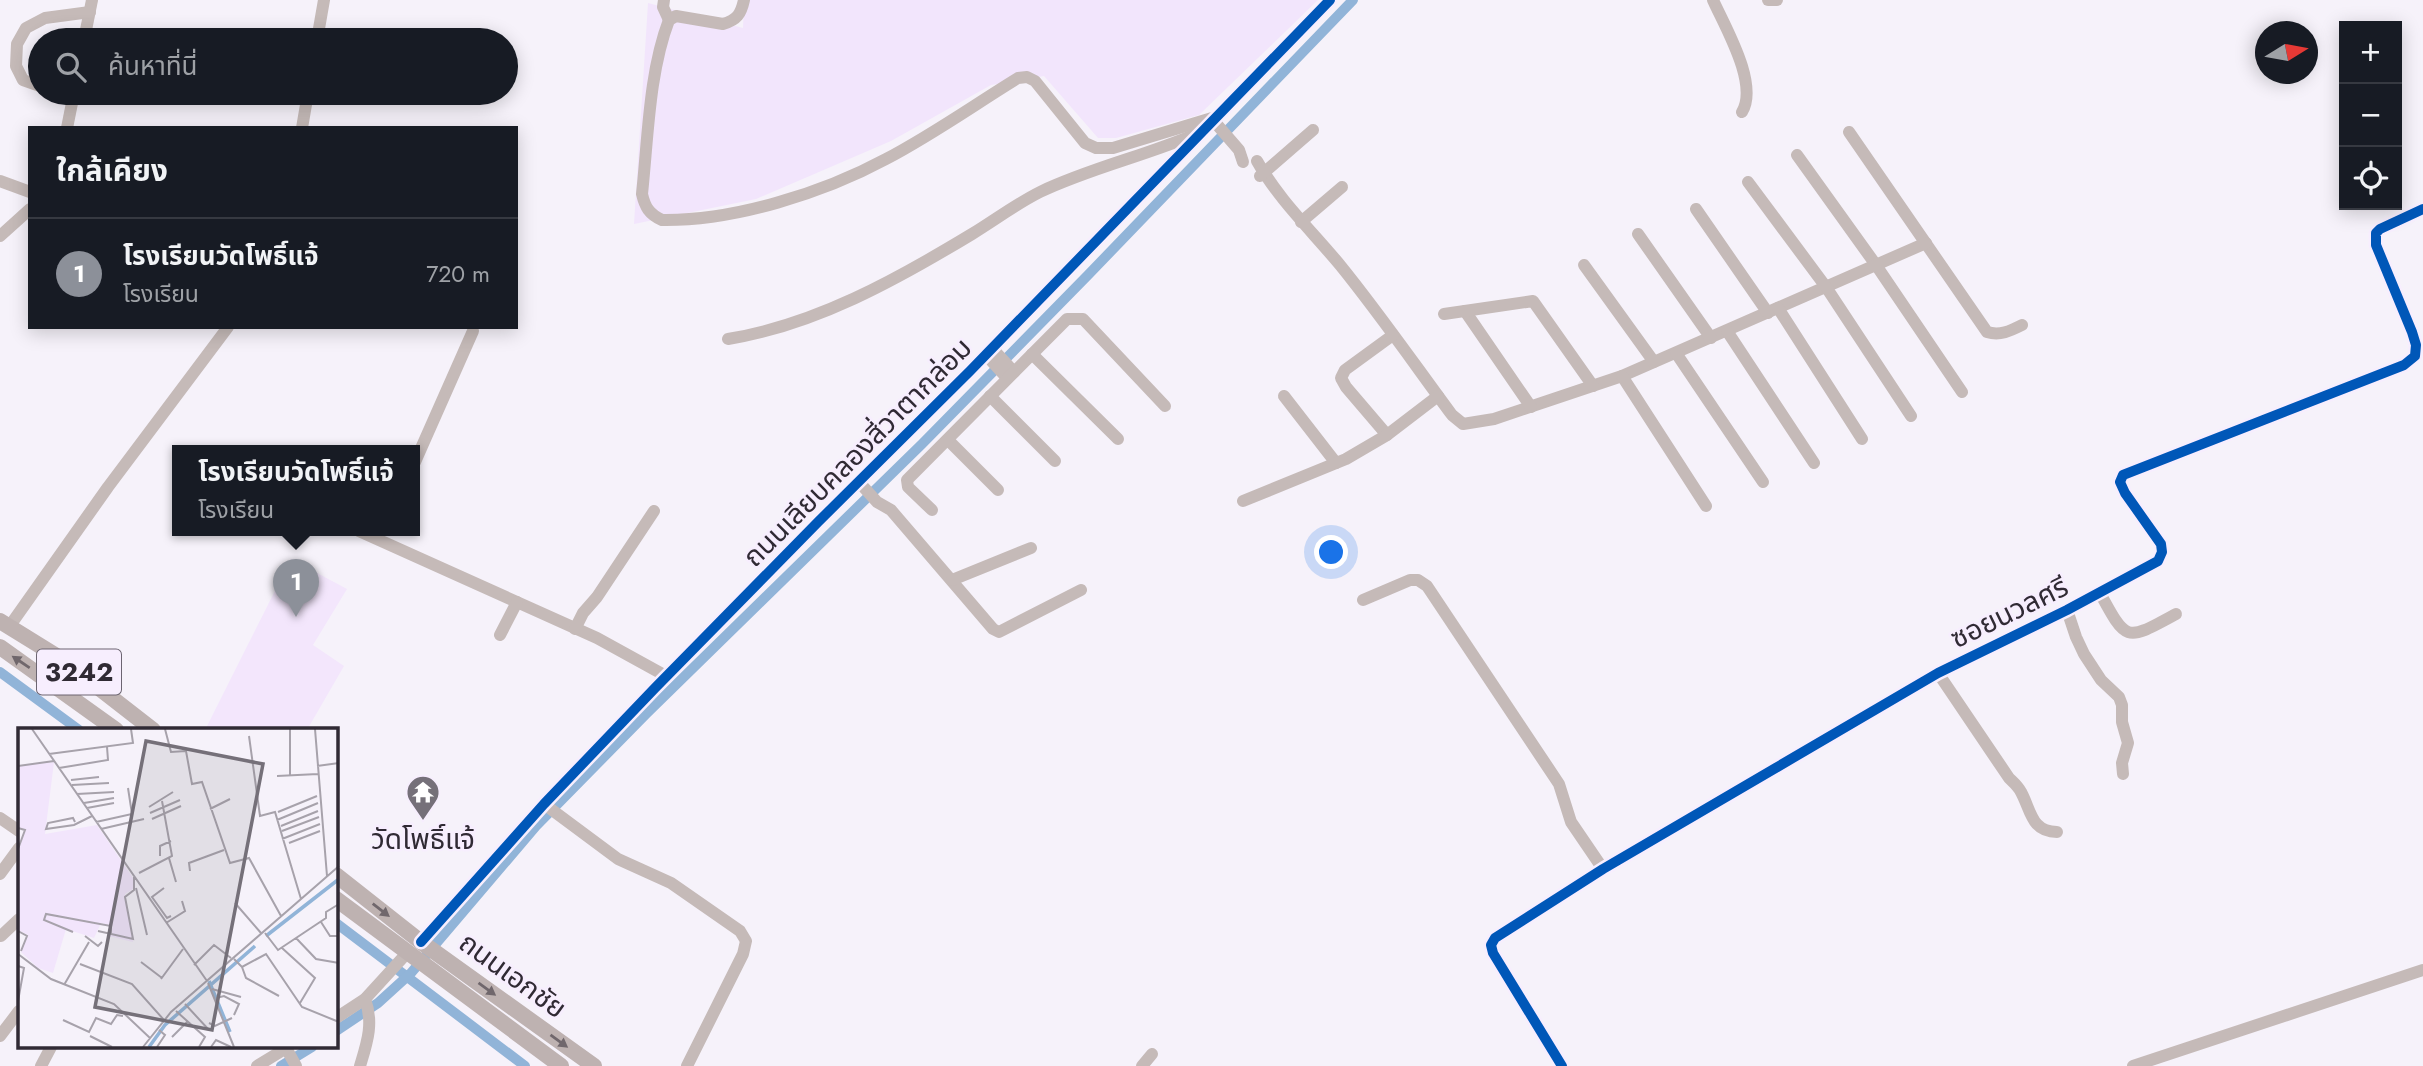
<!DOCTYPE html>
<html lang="th">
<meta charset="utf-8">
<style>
:root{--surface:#171b24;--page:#20242c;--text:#f1f3f6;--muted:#9ea1a6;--line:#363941;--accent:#8c9099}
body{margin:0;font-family:Jost,"Noto Sans Thai",sans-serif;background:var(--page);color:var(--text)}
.controls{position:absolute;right:21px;top:21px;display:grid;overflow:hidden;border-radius:0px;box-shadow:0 4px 18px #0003}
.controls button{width:63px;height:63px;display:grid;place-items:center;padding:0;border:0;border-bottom:2px solid var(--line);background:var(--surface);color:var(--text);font:35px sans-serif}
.compass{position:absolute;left:2255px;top:21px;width:63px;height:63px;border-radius:50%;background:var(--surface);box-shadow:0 4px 18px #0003;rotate:79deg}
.you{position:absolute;left:1332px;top:553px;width:24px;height:24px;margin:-18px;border:5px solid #fff;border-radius:50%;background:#1a73e8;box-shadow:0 0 0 10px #1a73e833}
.badge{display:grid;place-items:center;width:46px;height:46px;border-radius:50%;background:var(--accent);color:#fff;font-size:23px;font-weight:700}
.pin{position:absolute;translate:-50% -58px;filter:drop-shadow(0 2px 4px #0008)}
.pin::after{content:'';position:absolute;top:37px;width:24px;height:21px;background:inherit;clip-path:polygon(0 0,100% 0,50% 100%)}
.popup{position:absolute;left:172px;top:445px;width:248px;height:91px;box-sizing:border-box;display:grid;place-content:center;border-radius:0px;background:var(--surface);filter:drop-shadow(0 2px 5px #0005);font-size:23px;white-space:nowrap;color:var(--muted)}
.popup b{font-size:26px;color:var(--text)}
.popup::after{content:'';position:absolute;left:50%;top:100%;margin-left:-14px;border:14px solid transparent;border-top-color:var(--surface)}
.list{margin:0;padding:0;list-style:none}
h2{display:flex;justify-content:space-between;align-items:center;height:91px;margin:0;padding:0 28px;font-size:30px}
h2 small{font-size:23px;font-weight:400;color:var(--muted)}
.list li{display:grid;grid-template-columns:46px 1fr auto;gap:21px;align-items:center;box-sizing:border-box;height:112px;padding:0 28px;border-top:2px solid var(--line)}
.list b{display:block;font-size:26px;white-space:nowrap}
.list p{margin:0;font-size:23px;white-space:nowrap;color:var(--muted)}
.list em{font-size:23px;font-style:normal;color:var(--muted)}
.icon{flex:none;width:38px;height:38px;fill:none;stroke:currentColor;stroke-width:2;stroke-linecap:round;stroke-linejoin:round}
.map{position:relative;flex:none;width:2423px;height:1066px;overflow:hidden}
.search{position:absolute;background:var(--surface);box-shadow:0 4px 18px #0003;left:28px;top:28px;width:490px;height:77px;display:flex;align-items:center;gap:18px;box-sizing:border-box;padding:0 24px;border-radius:38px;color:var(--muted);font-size:26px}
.panel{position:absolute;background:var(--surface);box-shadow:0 4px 18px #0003;left:28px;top:126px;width:490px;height:203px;border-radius:0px}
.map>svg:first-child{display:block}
</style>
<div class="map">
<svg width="2423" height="1066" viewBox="0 0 2423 1066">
<rect width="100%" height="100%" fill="#f6f2fa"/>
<path fill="#f3e6fc" d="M291 559 347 589 313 645 344 666 307 730H205Z"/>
<path fill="#f2e5fc" d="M744 0H1318L1199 115 1116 138H1098L1044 76 991 85 891 141 756 199 634 224 648 3 743 28Z"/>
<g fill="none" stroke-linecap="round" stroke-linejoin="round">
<g stroke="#91b4d8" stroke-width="10">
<path d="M0 672 79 730"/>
<path d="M336 923 525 1066"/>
<path d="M336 1031 378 1003 411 973 536 826 647 713 922 444 1088 275 1353 0"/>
<path d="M281 1066 312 1047"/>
</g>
<g stroke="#c5bab8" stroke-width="12">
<path d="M664 0 663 7 669 20"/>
<path d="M744 0C741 14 737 20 723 24L676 16 669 20C649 72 648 138 642 194 645 207 649 214 662 220 734 221 823 193 886 159 932 135 974 105 1018 78L1027 77 1035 81 1085 143 1096 148H1113L1212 118"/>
<path d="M1713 0C1725 27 1759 84 1742 112"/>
<path d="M1768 0H1777"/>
<path d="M84 40 92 0"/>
<path d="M317 40 324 0"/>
<path d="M40 86 23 80 16 66 17 44 26 28 45 18 90 12"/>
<path d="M1213 120 1239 150 1243 162"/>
<path d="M67 128 74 93"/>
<path d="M302 128 308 93"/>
<path d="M1849 132 1987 332C2000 336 2010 331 2022 325"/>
<path d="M1797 155 1876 265 1962 392"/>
<path d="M1257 161C1279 200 1311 230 1340 265 1379 313 1415 365 1452 415L1463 424 1494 419 1622 376 1926 243"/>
<path d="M1260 176 1313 130"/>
<path d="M0 181 30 192"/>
<path d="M1748 182 1826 287 1911 416"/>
<path d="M1696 209 1768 313"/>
<path d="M1301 222 1342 187"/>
<path d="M1638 234 1711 338"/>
<path d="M0 236 30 209"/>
<path d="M1584 265 1654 362"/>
<path d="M1778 308 1862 439"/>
<path d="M1465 311 1531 407"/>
<path d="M1444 314 1533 301 1593 386"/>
<path d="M1727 331 1814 463"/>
<path d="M728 339C815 325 896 280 972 234 995 220 1016 204 1040 192 1090 168 1145 156 1196 134"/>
<path d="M992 348 1014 372"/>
<path d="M1676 353 1763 482"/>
<path d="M1032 354 1118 439"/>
<path d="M986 355 1007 378"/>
<path d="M1622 376 1706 506"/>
<path d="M990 396 1055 461"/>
<path d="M1284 396 1336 463"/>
<path d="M1387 435 1346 387 1341 378 1345 370 1393 335"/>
<path d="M948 440 998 490"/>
<path d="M415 462 473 331"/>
<path d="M859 482 877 502 891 510 993 629 999 632 1081 590"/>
<path d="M1243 501 1346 459 1387 435 1438 396"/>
<path d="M932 510 908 487 907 480 1067 319H1083L1165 406"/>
<path d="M359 531 597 638 666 676"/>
<path d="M952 580 1031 548"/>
<path d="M2100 593C2127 643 2126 641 2176 614"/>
<path d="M1363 600 1410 580H1418L1427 586 1559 784 1571 822 1603 869"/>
<path d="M2067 610 2076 637 2084 654 2101 680 2119 697 2122 705V722L2128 743 2122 763 2123 774"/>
<path d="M9 627 108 487 228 327"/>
<path d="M575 629 583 613 597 597 654 511"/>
<path d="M500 635 517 602"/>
<path d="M1938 673 2009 778C2013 782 2018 786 2021 792 2031 810 2031 832 2057 832"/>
<path d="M544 804 618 859 671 883 740 931 746 941 743 954 687 1066"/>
<path d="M0 818 19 831"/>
<path d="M0 874 19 848"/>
<path d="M1 936 19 919"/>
<path d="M421 942 544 804 655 688 818 522 970 371 1330 0"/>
<path d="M336 1018 365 999 407 953"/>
<path d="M0 1036 19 1011"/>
<path d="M286 1048 296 1066"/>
<path d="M41 1066 51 1047"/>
<path d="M257 1066 288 1047"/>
<path d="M360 1066C367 1043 374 1023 365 999"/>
<path d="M1142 1066 1152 1054"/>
<path d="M1562 1066 1493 953 1491 945 1495 938 1603 869 1938 673 2067 610 2158 561 2162 552 2161 544 2125 493 2120 482 2123 475 2404 365 2415 356 2416 345 2412 332 2376 245V233L2380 229 2423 209"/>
<path d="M2133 1066 2423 970"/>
</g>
<g stroke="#beb2b1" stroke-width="16">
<path d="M0 621 63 660 153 730"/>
<path d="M0 647 116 730"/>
<path d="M336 875 421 942 594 1066"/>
<path d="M336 899 561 1066"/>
</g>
<defs>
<g id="cycleway">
<path d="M421 942 544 804 655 688 818 522 970 371 1330 0"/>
<path d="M1562 1066 1493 953 1491 945 1495 938 1603 869 1938 673 2067 610 2158 561 2162 552 2161 544 2125 493 2120 482 2123 475 2404 365 2415 356 2416 345 2412 332 2376 245V233L2380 229 2423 209"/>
</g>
</defs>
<use href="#cycleway" stroke="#f7eefe" stroke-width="15"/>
<use href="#cycleway" stroke="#0057b8" stroke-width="10"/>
</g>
<defs><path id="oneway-solid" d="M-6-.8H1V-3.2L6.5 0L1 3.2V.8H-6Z" transform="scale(1.75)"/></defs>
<g fill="#70676c">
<use href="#oneway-solid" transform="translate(21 662) rotate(-146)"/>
<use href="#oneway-solid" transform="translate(381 910) rotate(38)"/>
<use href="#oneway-solid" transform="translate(487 989) rotate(36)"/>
<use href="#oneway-solid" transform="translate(559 1041) rotate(36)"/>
</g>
<defs>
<symbol id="temple-pin" viewBox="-11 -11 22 30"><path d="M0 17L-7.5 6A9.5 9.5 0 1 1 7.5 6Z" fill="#757079" stroke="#f7eefe"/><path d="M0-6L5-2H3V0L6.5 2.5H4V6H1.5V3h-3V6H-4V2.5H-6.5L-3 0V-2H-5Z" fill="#fff"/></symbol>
</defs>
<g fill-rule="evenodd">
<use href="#temple-pin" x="404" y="773" width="38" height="52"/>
</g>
<g text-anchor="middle" stroke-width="5" stroke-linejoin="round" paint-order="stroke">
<rect fill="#f7eefe" stroke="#6c6571" stroke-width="2" x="37" y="649.5" width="84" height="45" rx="5"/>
<g font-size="26" font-weight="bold" fill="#302a34">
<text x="79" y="681">3242</text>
</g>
<g font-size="28" fill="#302a34" stroke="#f7eefe">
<text transform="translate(857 452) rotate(-45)" y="10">ถนนเลียบคลองสี่วาตากล่อม</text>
<text transform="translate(2009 612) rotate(-26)" y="10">ซอยนวลศรี</text>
<text transform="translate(513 975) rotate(36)" y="10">ถนนเอกชัย</text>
</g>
<g font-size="28" fill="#302a34" stroke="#f7eefe">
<text x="423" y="849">วัดโพธิ์แจ้</text>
</g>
</g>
<g transform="translate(18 728)">
<rect width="320" height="320" fill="#f6f2fa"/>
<path d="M36 34 27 106 79 97 115 150 116 160 107 166 115 214 91 208 95 198 83 195 76 210 48 201 35 245 20 240 3 224 10 207 0 202V121L8 102 0 99V38Z" fill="#f2e5fc"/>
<path fill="none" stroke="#91b4d8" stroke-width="3.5" d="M248 208 321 151M191 253 212 304M131 319 147 297 237 218"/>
<path fill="none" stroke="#a7a2ab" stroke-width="2" d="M14 1 189 253M147 1 153 24 168 23 174 56 184 54 212 135 231 130 263 188M272 1V48M297 1 309 148M231 8 242 88 257 84 283 171M31 26 115 15 113 1M0 38 36 33M299 38 321 35M41 40 90 32 89 19M259 48 300 46M53 52 81 49M54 57 91 55M59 66 96 64M66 75 96 70M131 79 155 64M69 80 96 75M192 81 212 71M260 84 299 68M132 85 162 72M134 91 163 78M259 92 300 75M57 94 55 90 30 95 28 101 56 97 74 88M78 94 114 86 110 60M263 98 300 83M0 100 7 102 0 121M83 101 126 91M264 103 301 89M264 111 302 96M271 115 302 103M142 128V118L153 113M151 130 158 154M172 143 171 135 206 122M121 145 154 128 144 73M118 160 129 207M146 160 134 169 149 190 153 188M217 175 243 205M303 194 312 208H321M148 195 167 183 164 173M0 203 9 208 3 223M80 203 115 211 107 169 116 162V149M55 204 26 192 28 186 93 198V206M247 205 260 222 308 190V184L321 176M67 208 80 218 84 214M278 210 298 231 321 235M264 220 297 250 282 275M0 226 33 251 96 276 132 310M216 231 224 239 248 226 284 279 321 294M123 234 144 250M62 236 114 256 146 292M176 237 196 217 213 230M0 238 6 240 0 273M224 239 228 250 261 268M143 251 165 221M190 255 216 319M46 257 71 214M194 261 223 269M198 270 206 268 221 276 216 287M167 276 191 302M158 283 187 309 181 319M45 292 71 304 78 290 93 296 99 287 105 288M191 295 197 298 214 290M72 308 94 319M154 309 169 294M125 319 153 284 321 138M139 319 147 307 141 302M193 319 198 312 213 319"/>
<path fill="#757079" fill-opacity="0.15" stroke="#757079" stroke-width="3.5" d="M128 13 245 36 194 302 77 279Z"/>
<rect width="320" height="320" fill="none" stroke="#302a34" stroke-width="3.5"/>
</g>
</svg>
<div class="controls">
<button>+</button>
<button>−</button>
<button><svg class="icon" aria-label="locate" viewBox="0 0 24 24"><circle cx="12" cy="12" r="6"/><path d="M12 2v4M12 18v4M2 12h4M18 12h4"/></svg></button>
</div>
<svg class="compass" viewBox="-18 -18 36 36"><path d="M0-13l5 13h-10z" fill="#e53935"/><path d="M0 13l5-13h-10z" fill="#9ea1a6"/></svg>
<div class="you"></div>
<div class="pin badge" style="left:296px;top:617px">1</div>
<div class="popup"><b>โรงเรียนวัดโพธิ์แจ้</b>โรงเรียน</div>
<div class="search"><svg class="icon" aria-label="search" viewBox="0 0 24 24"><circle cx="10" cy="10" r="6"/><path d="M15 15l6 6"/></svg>ค้นหาที่นี่</div>
<section class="panel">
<h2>ใกล้เคียง<small></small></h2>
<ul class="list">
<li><span class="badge">1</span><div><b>โรงเรียนวัดโพธิ์แจ้</b><p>โรงเรียน</p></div><em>720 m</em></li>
</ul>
</section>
</div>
